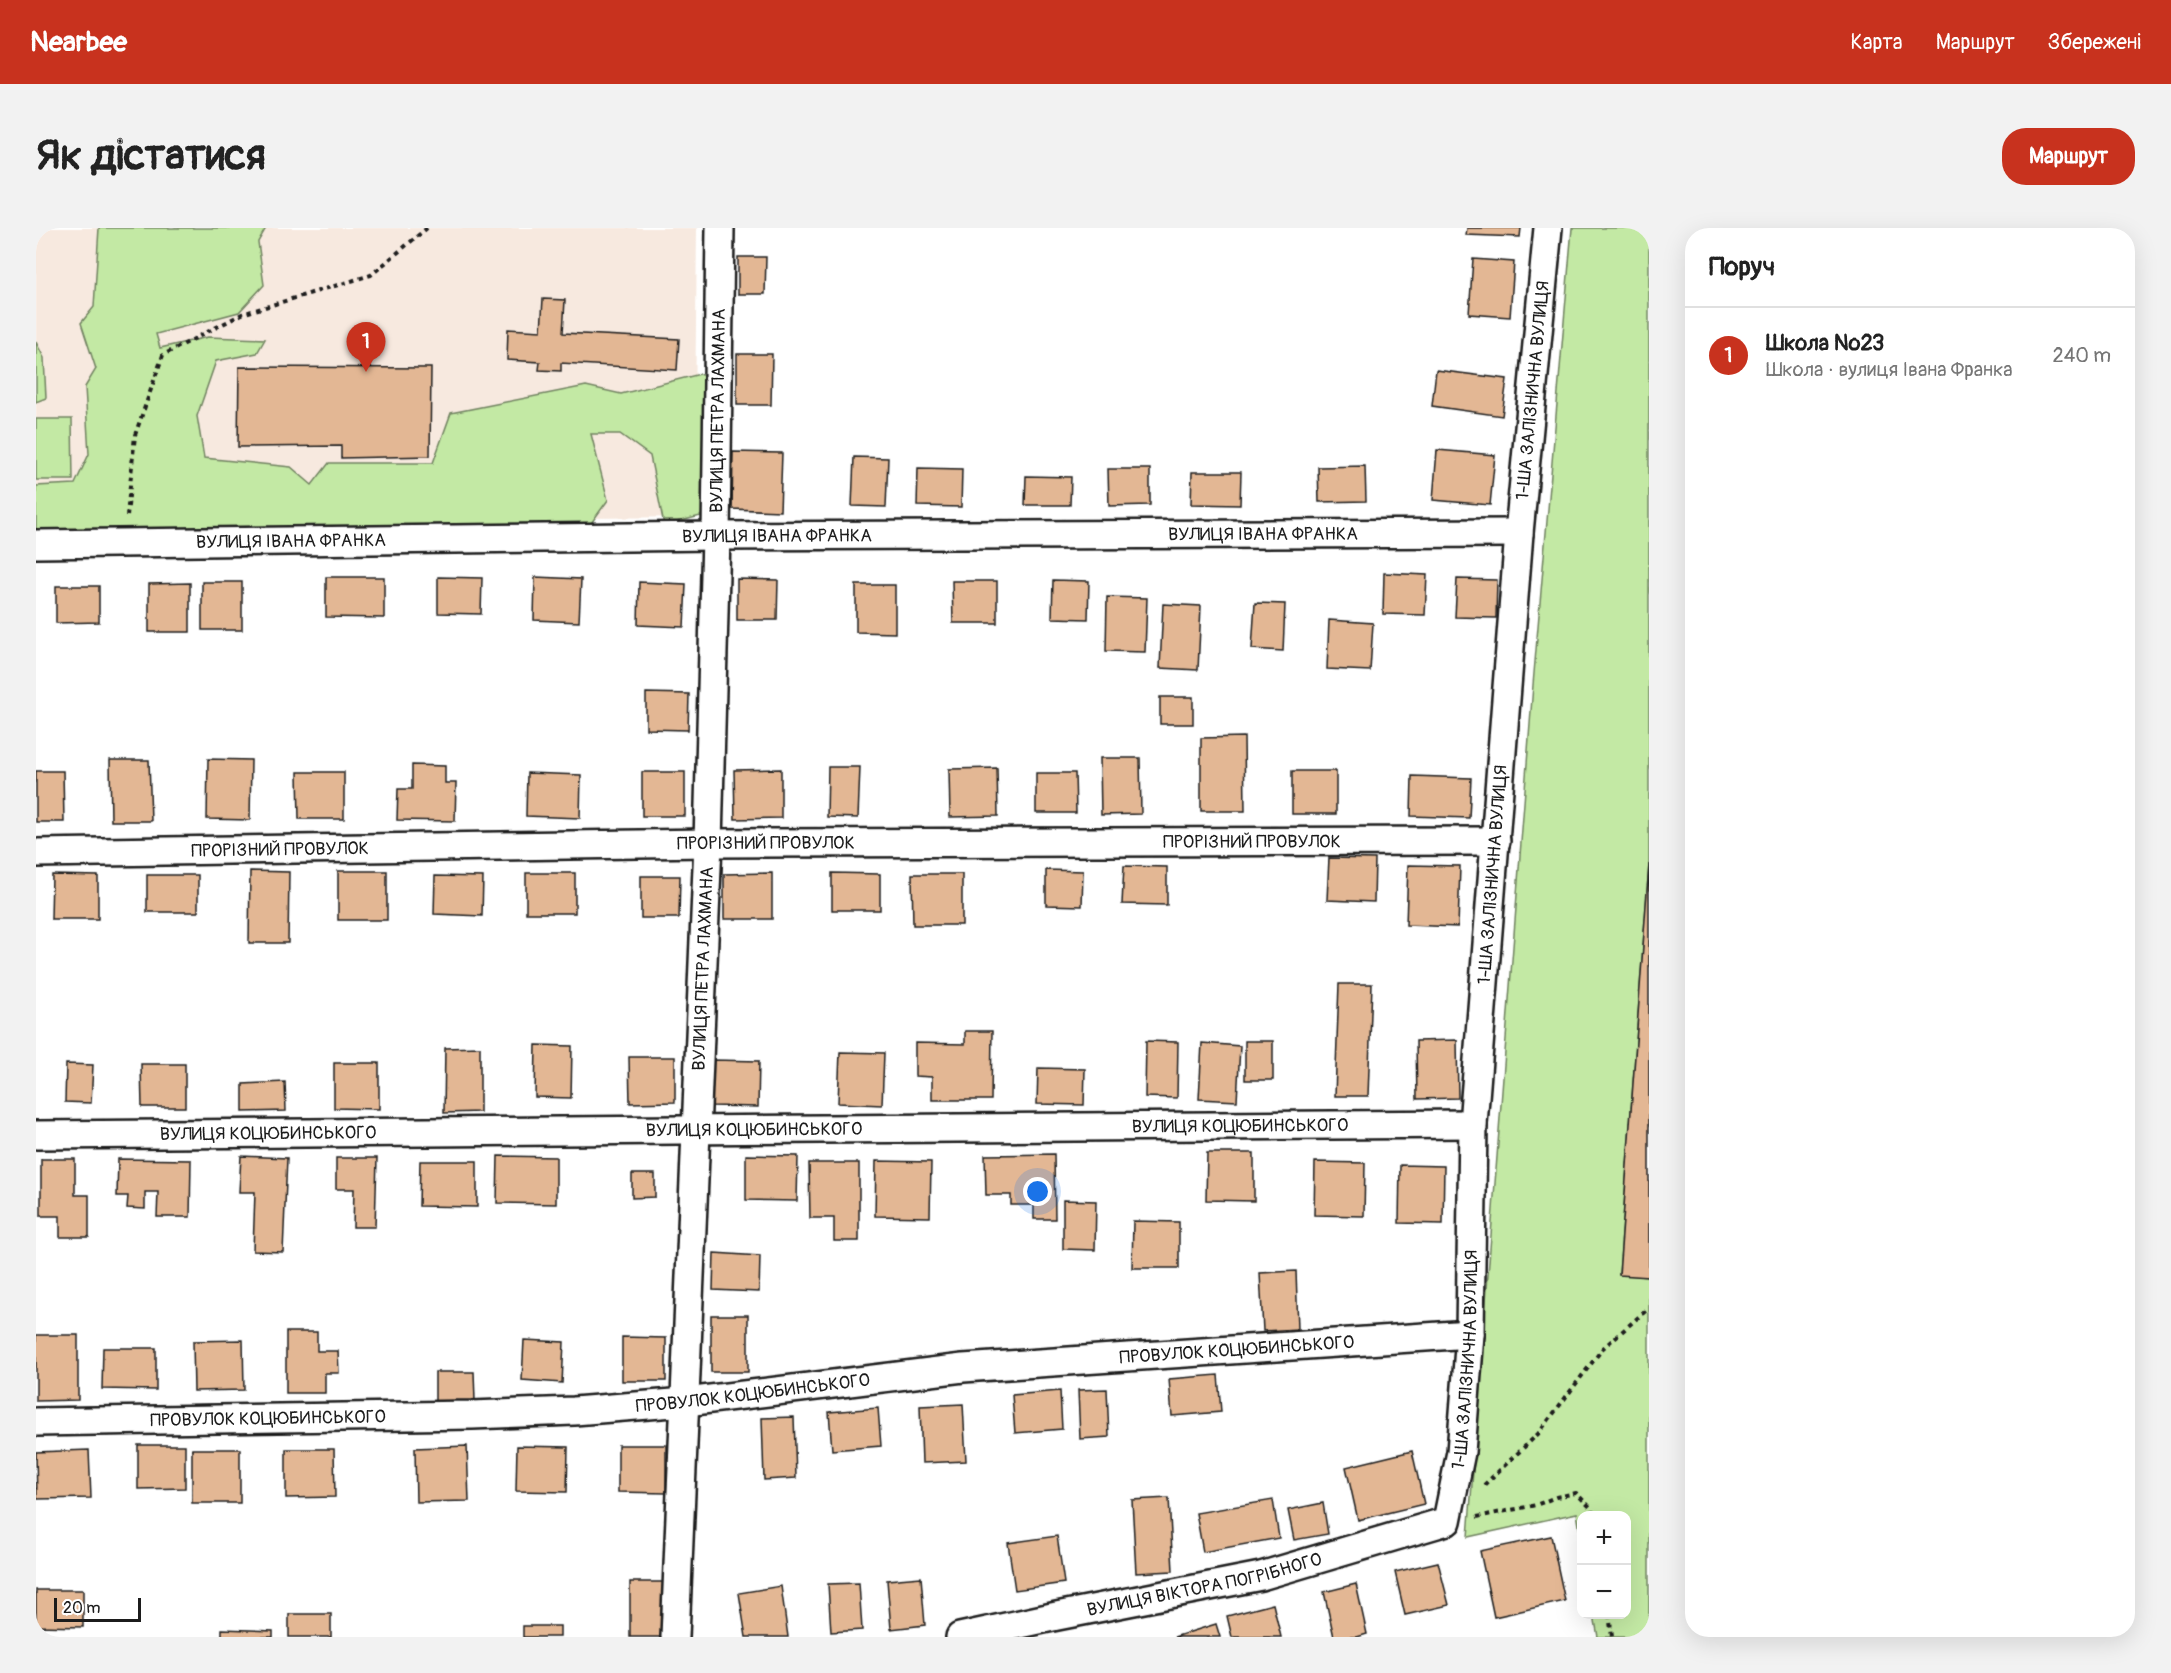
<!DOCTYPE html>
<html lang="uk">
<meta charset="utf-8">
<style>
:root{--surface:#fff;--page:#f2f2f2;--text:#222;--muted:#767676;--line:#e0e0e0;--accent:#c8321e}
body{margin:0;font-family:Pangolin,sans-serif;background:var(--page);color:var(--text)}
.controls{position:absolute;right:18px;bottom:18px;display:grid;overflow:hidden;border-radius:12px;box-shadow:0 6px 24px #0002}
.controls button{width:54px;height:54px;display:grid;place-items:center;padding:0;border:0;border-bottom:2px solid var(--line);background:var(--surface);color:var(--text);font:30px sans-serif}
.scale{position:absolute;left:18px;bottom:15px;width:87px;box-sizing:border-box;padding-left:6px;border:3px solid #1c1c1c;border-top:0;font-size:16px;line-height:21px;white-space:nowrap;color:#1c1c1c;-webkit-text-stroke:4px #fff;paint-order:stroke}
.you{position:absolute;left:1002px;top:964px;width:21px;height:21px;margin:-15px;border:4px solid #fff;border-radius:50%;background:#1a73e8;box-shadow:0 0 0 9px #1a73e833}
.badge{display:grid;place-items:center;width:39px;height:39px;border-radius:50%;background:var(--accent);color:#fff;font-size:20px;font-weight:700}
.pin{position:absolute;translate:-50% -50px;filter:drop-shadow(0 2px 3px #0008)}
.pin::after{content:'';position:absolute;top:32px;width:21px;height:18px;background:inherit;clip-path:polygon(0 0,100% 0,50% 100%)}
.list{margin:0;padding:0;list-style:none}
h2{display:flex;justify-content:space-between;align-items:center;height:78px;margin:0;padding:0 24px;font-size:26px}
h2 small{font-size:20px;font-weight:400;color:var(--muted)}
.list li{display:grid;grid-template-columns:39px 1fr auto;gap:18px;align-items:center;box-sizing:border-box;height:96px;padding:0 24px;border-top:2px solid var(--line)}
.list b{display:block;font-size:22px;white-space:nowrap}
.list p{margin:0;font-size:20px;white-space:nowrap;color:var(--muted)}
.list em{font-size:20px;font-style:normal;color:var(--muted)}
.map{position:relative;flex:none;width:1613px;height:1409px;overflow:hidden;border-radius:24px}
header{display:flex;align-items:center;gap:36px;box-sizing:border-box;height:84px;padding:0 30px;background:var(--accent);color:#fff}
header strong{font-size:28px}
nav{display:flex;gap:33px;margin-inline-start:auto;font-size:21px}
.intro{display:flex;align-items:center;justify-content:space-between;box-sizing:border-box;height:144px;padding:0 36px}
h1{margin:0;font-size:42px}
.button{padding:15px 27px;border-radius:24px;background:var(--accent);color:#fff;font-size:21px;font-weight:700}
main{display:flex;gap:36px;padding:0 36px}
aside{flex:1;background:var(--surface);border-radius:24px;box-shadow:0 6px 24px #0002}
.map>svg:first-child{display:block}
</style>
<header>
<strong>Nearbee</strong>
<nav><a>Карта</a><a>Маршрут</a><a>Збережені</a></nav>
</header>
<div class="intro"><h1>Як дістатися</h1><a class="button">Маршрут</a></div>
<main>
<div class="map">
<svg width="1613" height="1409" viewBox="0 0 1613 1409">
<rect width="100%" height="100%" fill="#fff"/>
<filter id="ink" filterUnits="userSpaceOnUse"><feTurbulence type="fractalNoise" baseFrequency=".0167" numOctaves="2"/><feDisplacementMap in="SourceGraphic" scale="12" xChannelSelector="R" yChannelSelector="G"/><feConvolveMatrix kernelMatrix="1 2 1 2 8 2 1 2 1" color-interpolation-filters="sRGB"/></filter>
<g filter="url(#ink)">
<path fill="#f7e9df" d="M0 0H661L658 289 0 295Z"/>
<g fill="#c3e9a4" stroke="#708260" stroke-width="1.5">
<path d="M63 0H230L222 14 228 57 203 84 120 106 124 120 172 109 229 111 221 125 180 133 161 188 168 230 255 239 276 257 293 235H397L415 185 550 158 585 166 664 146 674 151 673 286 628 297 614 228 584 206H555L572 272 553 298 0 306V258L39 256 53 226 49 159 60 141 45 95 58 79Z"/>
<path d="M1536 0H1613V636L1583 1046 1613 1049V1409H1562L1558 1387 1590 1386V1288H1546L1545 1310 1541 1285 1432 1309 1497 457Z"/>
<path d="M0 114 8 130 10 170 0 174Z"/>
<path d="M0 191H36L37 252H0Z"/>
</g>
<g fill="#e3b794" stroke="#1c1c1c" stroke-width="1.5">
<path d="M1431 0H1485L1484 9 1430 7Z"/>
<path d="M702 29H730L729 66H702Z"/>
<path d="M1437 31 1478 34 1474 89 1433 86Z"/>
<path d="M507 71 529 72 527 105 643 111 641 142 525 135V143L503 142 504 134 471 132 472 101 505 103Z"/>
<path d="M701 126H736L735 177H701Z"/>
<path d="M203 139 395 140 394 228 305 230V218L202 219Z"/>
<path d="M1400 142 1471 151 1466 188 1396 178Z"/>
<path d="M1401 222 1459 227 1454 277 1397 272Z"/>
<path d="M697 224 746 225 744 283 696 281Z"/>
<path d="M818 229 852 230 850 279 816 278Z"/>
<path d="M1329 238 1330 273 1283 274 1282 239Z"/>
<path d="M882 240 926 241 925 279 881 278Z"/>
<path d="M1072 241H1114V277L1073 278Z"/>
<path d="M1156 244H1205L1204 277 1155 276Z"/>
<path d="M990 248 1035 249 1034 277H989Z"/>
<path d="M1348 345 1391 347 1389 387 1347 386Z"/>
<path d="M290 349H348V390L290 389Z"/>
<path d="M402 349 446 350 445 386 402 385Z"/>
<path d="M499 349 545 351 543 394 498 392Z"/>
<path d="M701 351 742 352 741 392H701Z"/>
<path d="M1421 351 1461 352 1460 390 1419 389Z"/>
<path d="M1017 352 1053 353 1052 391 1016 390Z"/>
<path d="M916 353H961V395H917Z"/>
<rect x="166" y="354" width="40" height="48"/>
<path d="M603 354 650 356 648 399 602 397Z"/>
<path d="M154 355V404H113V356Z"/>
<path d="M820 357H859V405L820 404Z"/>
<path d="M20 358H63V394L20 395Z"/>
<path d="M1071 369 1111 370 1109 424 1070 423Z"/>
<path d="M1219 375 1249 376 1247 423 1216 421Z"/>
<path d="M1127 376 1165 378 1162 442 1124 440Z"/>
<path d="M1293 392 1337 395 1334 443 1291 441Z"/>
<path d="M610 465 653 466 652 502 610 501Z"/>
<rect x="1124" y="469" width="33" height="27"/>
<path d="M1208 509 1209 583H1165V510Z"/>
<path d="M1064 530H1104L1105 586 1065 587Z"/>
<path d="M172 531 215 532 214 592 171 591Z"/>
<path d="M74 532H113L115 593H75Z"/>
<path d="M376 537 409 538V555H420L419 593 361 592 362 561H376Z"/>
<path d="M792 539H824L822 590 791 589Z"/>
<path d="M961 540 962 588 914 589 913 541Z"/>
<path d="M745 541V590L699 591 698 542Z"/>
<path d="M0 543H27L28 594H0Z"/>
<rect x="1256" y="543" width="44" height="43"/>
<path d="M262 544H308V591H263Z"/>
<rect x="606" y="544" width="43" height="44"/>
<path d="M491 545 545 547 544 590 490 588Z"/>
<path d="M1000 545H1039L1040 585H1000Z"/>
<path d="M1376 548 1435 550 1433 590 1375 588Z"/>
<path d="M1293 630 1339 631 1338 674 1291 672Z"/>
<path d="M1613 636V1049L1583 1047Z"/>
<path d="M1372 637 1424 638 1422 699 1370 697Z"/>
<path d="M1088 638 1131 639V677L1086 676Z"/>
<path d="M1010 642 1047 643 1046 678 1010 677Z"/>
<path d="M214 643 253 644 252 715H213Z"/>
<rect x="302" y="643" width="49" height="49"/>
<rect x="490" y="645" width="49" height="40"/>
<path d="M736 645V691H688V646Z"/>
<path d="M796 645 844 646V682H796Z"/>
<path d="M876 646H926V697H877Z"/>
<path d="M16 647 62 648V691H15Z"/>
<rect x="111" y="647" width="51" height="37"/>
<path d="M399 648 447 649 446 688 398 686Z"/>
<path d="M605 648H644L643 690H605Z"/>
<path d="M1303 756H1336L1332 868H1299Z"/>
<path d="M929 803H956L955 872H896V849L879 848V815L929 816Z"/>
<path d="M1421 812 1422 870 1381 871 1380 813Z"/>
<path d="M1110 813 1142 814 1141 870 1109 869Z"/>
<rect x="1209" y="813" width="28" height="39"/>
<path d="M1166 815 1204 818 1201 873 1163 871Z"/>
<path d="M500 817 536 818 535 870 499 869Z"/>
<path d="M444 819V884L408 885 409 820Z"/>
<path d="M804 824 848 825 846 877 802 875Z"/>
<path d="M593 829H639V874L594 875Z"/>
<path d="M676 832 723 833 722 879 675 878Z"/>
<path d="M298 835H343V881L298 880Z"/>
<path d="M30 836 57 837 55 875 29 874Z"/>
<path d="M105 836H149V879H106Z"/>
<path d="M1002 840 1049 841 1048 877 1001 876Z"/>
<path d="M249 854 250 883 207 884V856Z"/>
<path d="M1171 925H1218V973L1170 972Z"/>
<path d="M1018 926 1019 991H998V977H975V967H950L949 927Z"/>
<path d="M710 927 762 928 761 973 710 972Z"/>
<path d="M205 928 251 930 247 1024 217 1023 219 964H203Z"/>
<path d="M462 928 520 929V976L461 975Z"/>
<path d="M300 930H341L339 999H317L318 961H300Z"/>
<path d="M5 931H39V967H53V1009H24V988H5Z"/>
<path d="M82 931 155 932 154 989H121L122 964H109V981L91 980 92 968H81Z"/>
<path d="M384 933H441V979L383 978Z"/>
<path d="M840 933 895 934 894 989 839 988Z"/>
<path d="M1279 934 1329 935 1328 988 1278 987Z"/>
<path d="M773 935H823V1013H798V990H774Z"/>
<path d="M1364 937 1408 938 1407 996 1363 995Z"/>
<path d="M596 946H619V969L596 970Z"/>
<path d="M1027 972 1060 973 1059 1022 1027 1021Z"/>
<path d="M1097 993 1143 994V1040H1096Z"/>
<path d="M678 1025 724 1028 723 1064 677 1062Z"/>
<path d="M1260 1043 1262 1101 1227 1103 1224 1045Z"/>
<rect x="675" y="1087" width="37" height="57"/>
<path d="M250 1104H281V1123H302L303 1145H289V1165H250Z"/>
<path d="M0 1107H42V1172L0 1173Z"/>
<path d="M586 1109 630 1110V1153H586Z"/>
<path d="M207 1112 208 1162 158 1163 157 1113Z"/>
<path d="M488 1112 528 1114 526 1155 486 1152Z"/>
<path d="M67 1120H120V1162L66 1161Z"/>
<path d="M399 1144H438L439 1173H399Z"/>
<path d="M1182 1147 1185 1184 1136 1188 1133 1151Z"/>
<path d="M1071 1161 1073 1209 1044 1211 1042 1162Z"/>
<path d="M1024 1163 1026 1201 979 1205 976 1167Z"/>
<path d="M927 1176 930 1233 886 1235 884 1178Z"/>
<path d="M842 1180 845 1218 796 1222 793 1184Z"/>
<path d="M758 1189 760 1250 728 1252 726 1190Z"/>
<path d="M102 1217H149V1260L102 1261Z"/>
<path d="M582 1217H630V1265L582 1264Z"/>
<path d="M431 1218 433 1273 380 1274 379 1220Z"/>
<path d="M481 1218 532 1219 531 1264 480 1263Z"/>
<rect x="156" y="1221" width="48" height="54"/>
<path d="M250 1221H298L299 1269 250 1270Z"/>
<path d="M53 1222 55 1270 1 1271 0 1224Z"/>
<path d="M1376 1223 1388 1276 1322 1292 1310 1239Z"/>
<path d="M1133 1270 1137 1343 1100 1345 1096 1272Z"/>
<path d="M1237 1272 1243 1310 1167 1324 1160 1285Z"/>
<path d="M1287 1275 1292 1306 1258 1312 1252 1282Z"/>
<path d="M1021 1308 1028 1355 979 1362 972 1315Z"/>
<path d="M1515 1308 1529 1373 1458 1389 1444 1323Z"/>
<path d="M1402 1334 1413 1377 1369 1387 1359 1344Z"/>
<path d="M885 1349 889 1397 855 1401 851 1352Z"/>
<rect x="594" y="1354" width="34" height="55"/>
<path d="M823 1355 826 1402 795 1404 792 1356Z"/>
<path d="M1320 1356 1331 1406 1321 1409H1298L1288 1364Z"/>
<path d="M745 1358 752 1409H710L703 1365Z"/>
<path d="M0 1362H47V1399L0 1398Z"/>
<path d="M1237 1376 1245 1409H1196L1191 1388Z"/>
<rect x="253" y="1386" width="42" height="23"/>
<path d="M1180 1396 1184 1409H1138Z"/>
<rect x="487" y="1398" width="37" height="11"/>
<path d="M186 1401 237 1403V1409H186Z"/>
</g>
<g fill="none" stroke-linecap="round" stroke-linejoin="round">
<defs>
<g id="minor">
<path id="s1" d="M0 316 680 308 1483 305"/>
<path id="s2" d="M0 625 672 615 1460 613"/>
<path id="s3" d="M0 907 1437 896"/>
<path id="s4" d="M0 1194 436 1187 538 1183 650 1174 927 1140 1434 1106"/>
<path id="s5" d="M639 1409 672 615 680 308 684 0"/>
<path id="s6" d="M924 1409 1021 1388 1225 1348 1411 1293 1425 1224 1434 1106 1437 896 1483 305 1512 0"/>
</g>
</defs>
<use href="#minor" stroke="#1c1c1c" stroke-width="32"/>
<g stroke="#1c1c1c" stroke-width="4" stroke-dasharray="4.5 4.5" stroke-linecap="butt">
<path d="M91 288 99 207 127 127 206 86 335 47 391 0"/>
<path d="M1448 1257 1502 1206 1567 1120 1613 1080"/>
<path d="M1441 1289 1500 1277 1520 1269 1540 1265 1556 1281 1557 1288"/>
<path d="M1573 1386 1576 1409"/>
</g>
<use href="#minor" stroke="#fff" stroke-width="27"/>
</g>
</g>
<g text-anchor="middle" stroke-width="5" stroke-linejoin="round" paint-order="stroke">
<g font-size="18" fill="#1c1c1c" stroke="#fff">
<text dy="6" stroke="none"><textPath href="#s6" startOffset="1636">1-ША ЗАЛІЗНИЧНА ВУЛИЦЯ</textPath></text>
<text dy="6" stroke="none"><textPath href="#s5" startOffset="1227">ВУЛИЦЯ ПЕТРА ЛАХМАНА</textPath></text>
<text dy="6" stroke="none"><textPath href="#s1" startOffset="1227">ВУЛИЦЯ ІВАНА ФРАНКА</textPath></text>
<text dy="6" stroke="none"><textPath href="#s1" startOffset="741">ВУЛИЦЯ ІВАНА ФРАНКА</textPath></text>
<text dy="6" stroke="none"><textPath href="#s1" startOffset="255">ВУЛИЦЯ ІВАНА ФРАНКА</textPath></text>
<text dy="6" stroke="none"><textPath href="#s2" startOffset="1216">ПРОРІЗНИЙ ПРОВУЛОК</textPath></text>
<text dy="6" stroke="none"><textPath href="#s2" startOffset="730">ПРОРІЗНИЙ ПРОВУЛОК</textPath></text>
<text dy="6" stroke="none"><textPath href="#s2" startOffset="244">ПРОРІЗНИЙ ПРОВУЛОК</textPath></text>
<text dy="6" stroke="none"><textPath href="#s6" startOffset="1150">1-ША ЗАЛІЗНИЧНА ВУЛИЦЯ</textPath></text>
<text dy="6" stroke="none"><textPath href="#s5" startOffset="669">ВУЛИЦЯ ПЕТРА ЛАХМАНА</textPath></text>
<text dy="6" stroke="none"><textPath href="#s3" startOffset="1204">ВУЛИЦЯ КОЦЮБИНСЬКОГО</textPath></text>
<text dy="6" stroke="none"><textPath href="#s3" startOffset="718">ВУЛИЦЯ КОЦЮБИНСЬКОГО</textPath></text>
<text dy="6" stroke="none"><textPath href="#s3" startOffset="232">ВУЛИЦЯ КОЦЮБИНСЬКОГО</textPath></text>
<text dy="6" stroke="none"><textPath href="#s4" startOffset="1204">ПРОВУЛОК КОЦЮБИНСЬКОГО</textPath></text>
<text dy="6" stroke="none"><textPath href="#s6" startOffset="664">1-ША ЗАЛІЗНИЧНА ВУЛИЦЯ</textPath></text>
<text dy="6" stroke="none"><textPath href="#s4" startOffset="718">ПРОВУЛОК КОЦЮБИНСЬКОГО</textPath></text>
<text dy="6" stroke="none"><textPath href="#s4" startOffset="232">ПРОВУЛОК КОЦЮБИНСЬКОГО</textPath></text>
<text dy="6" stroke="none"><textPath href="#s6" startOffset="250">ВУЛИЦЯ ВІКТОРА ПОГРІБНОГО</textPath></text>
</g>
</g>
</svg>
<div class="controls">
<button>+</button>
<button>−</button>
</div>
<div class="scale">20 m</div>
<div class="you"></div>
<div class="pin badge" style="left:330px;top:144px">1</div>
</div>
<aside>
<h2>Поруч<small></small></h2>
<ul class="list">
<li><span class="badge">1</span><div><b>Школа №23</b><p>Школа · вулиця Івана Франка</p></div><em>240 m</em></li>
</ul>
</aside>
</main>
